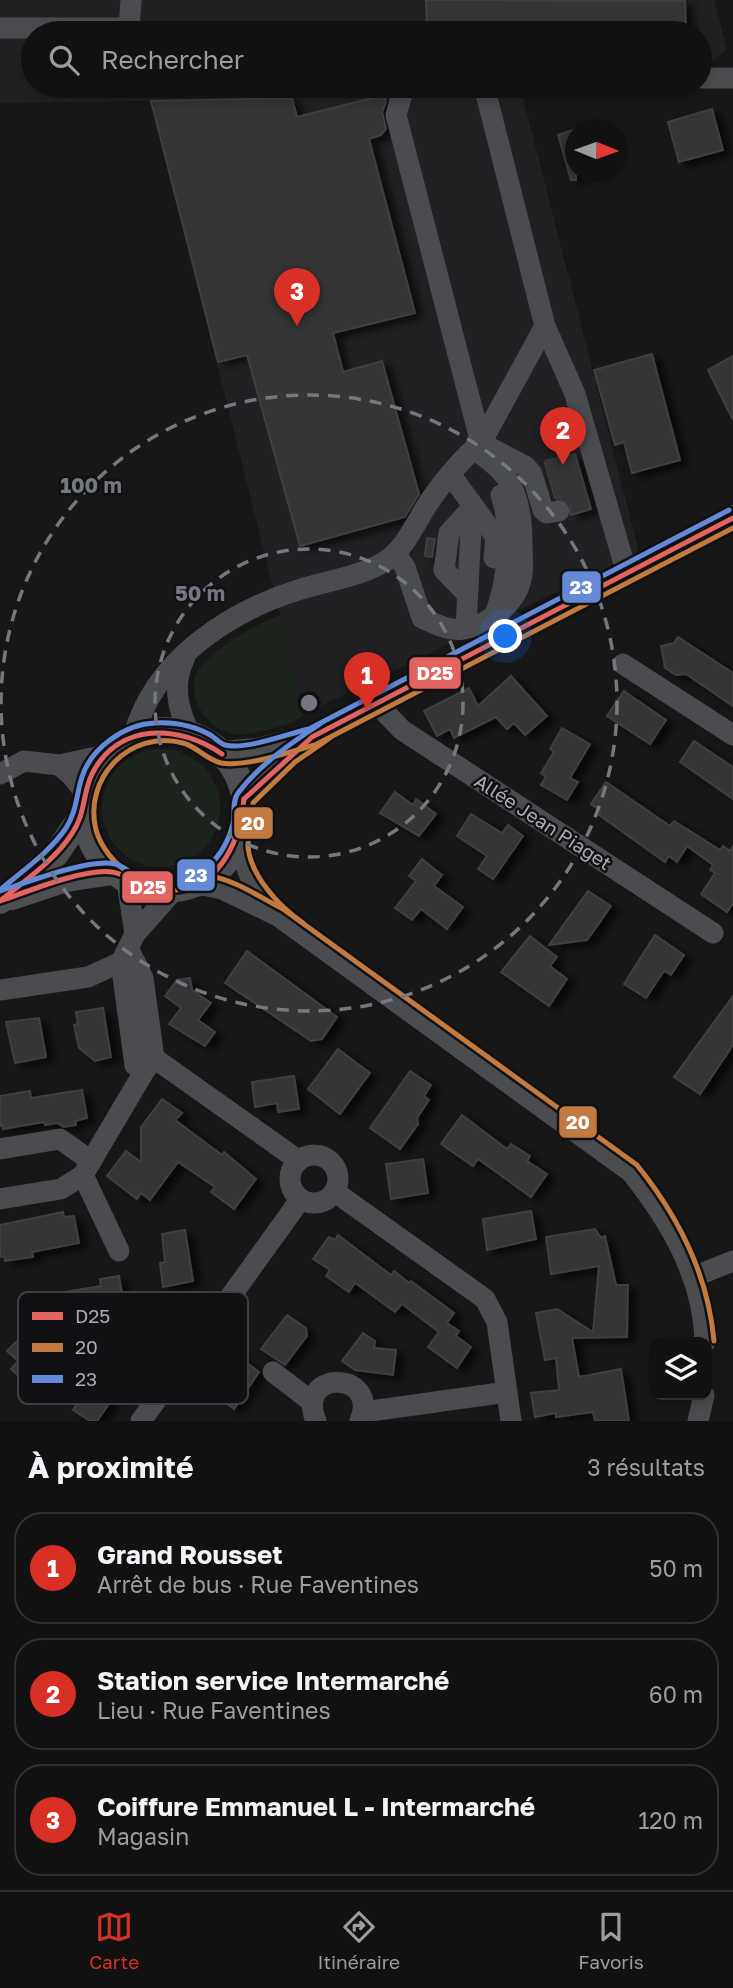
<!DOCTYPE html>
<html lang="fr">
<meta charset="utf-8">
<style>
:root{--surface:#111;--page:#1a1a1a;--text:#f1f3f6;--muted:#9c9d9f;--line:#303131;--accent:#d93025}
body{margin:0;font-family:"Golos Text",sans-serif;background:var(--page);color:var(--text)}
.controls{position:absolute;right:21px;bottom:21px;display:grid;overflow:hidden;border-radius:14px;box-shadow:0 4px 10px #0003}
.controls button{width:63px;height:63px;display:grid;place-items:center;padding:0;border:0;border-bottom:2px solid var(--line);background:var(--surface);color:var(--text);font:35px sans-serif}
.compass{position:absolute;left:565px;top:119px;width:63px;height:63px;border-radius:50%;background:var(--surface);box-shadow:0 4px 10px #0003;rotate:91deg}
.you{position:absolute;left:506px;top:637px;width:24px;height:24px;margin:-18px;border:5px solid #fff;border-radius:50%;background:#1a73e8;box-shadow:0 0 0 10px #1a73e833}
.badge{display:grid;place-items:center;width:46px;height:46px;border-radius:50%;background:var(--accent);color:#fff;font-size:23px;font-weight:700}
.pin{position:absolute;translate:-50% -58px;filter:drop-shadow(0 2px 4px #0008)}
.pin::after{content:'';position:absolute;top:37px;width:24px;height:21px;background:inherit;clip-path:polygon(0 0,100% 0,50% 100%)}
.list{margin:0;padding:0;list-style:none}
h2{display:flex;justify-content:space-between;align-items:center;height:91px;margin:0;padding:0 28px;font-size:30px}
h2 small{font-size:23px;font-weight:400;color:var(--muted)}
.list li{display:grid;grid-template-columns:46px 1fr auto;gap:21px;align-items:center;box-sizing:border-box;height:112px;margin:0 14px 14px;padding:0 14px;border:2px solid var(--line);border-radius:28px}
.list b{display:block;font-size:26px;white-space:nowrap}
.list p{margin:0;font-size:23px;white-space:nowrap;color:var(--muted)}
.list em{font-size:23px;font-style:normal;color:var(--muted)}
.icon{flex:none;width:38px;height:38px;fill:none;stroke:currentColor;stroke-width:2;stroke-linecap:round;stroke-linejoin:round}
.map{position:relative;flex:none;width:733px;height:1421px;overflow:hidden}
.search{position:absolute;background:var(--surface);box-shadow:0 4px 10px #0003;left:21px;right:21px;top:21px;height:77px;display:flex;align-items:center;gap:18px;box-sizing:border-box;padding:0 24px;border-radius:38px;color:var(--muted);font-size:26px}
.sheet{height:469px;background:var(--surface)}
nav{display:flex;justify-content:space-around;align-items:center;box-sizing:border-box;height:98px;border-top:2px solid var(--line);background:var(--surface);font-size:19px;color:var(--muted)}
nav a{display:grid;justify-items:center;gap:4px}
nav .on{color:var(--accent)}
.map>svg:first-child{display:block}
</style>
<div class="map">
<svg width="733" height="1421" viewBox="0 0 733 1421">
<defs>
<filter id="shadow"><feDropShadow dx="8" dy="4.5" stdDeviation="3.5" flood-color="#0009"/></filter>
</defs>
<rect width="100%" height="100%" fill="#171717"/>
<path fill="#212123" d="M0 0H714L727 49 706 66H700V33H33V86H520L639 552 305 714 151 101 0 103Z"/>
<g fill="#1d241e">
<path d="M281 615 305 714C296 723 279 727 266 730 255 732 245 736 234 734 209 730 189 702 195 677 201 655 260 621 281 615Z"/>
<circle cx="161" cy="808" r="59"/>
</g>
<g fill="#353536" stroke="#3f4043" stroke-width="2" filter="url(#shadow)">
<path d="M426 0 685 1 686 33H427Z"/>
<path d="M384 95 386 102 382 112 386 129 381 135 369 139 415 313 333 333 343 372 382 361 419 494 405 517 300 546 247 355 218 362 151 101 292 98 297 117Z"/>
<path d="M712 109 723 150 679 162 668 122Z"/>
<path d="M576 129V180H571L558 135Z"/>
<path d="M652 354 680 460 632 473 624 442 615 445 594 370Z"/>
<path d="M733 356V420L708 370Z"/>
<path d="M575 454 591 509 571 515 569 502 555 498 545 463Z"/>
<path d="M427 538 435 539 432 557 425 556Z"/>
<path d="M678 637 733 673V706L686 674 676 675 665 668 661 646 674 643Z"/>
<path d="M511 676 547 716 525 735 514 723 507 729 496 717 454 738 450 729 437 736 424 711 469 688 478 706Z"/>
<path d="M624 691 666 720 650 744 607 716Z"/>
<path d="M562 728 590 744 570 778 578 782 567 800 541 785 546 777 541 773 554 752 550 749Z"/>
<path d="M694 741 733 767V799L680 762Z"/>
<path d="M606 782 670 826 674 821 720 850 723 846 730 851 733 846V903L727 912 701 894 715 873 710 870 713 865 687 846 677 862 669 856 665 862 599 815 601 811 591 804Z"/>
<path d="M395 792 413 805 416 799 436 814 419 836 380 813Z"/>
<path d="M471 814 502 833 508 825 523 836 493 879 478 869 487 856 457 836Z"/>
<path d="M422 859 442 875 434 886 463 907 447 929 421 909 412 920 395 908 416 881 409 876Z"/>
<path d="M588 891 611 906 600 922 587 940 549 945Z"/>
<path d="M655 935 684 955 671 975 664 971 646 998 624 984Z"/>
<path d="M530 936 557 957 550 966 567 979 549 1006 501 972Z"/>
<path d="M247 951 337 1017 322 1039 311 1041 225 983Z"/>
<path d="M190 978 192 990 211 1003 198 1020 215 1032 205 1046 169 1024 181 1008 165 996 177 980Z"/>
<path d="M733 996V1045L700 1094 674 1077Z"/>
<path d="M103 1008 111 1057 95 1061 79 1048 74 1025 78 1024 76 1012Z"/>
<path d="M39 1018 46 1057 15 1063 6 1022Z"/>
<path d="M338 1049 370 1073 340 1114 308 1089Z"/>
<path d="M410 1071 431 1085 424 1096 429 1100 417 1118 418 1124 400 1149 370 1128Z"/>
<path d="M294 1076 299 1109 278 1112 277 1103 255 1107 252 1082Z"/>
<path d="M82 1090 87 1118 75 1121 76 1125 64 1127 57 1123 45 1125 44 1122 3 1129V1125L0 1126V1096L30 1091 31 1098Z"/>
<path d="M162 1099 182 1113 175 1120 222 1155 224 1152 256 1179 234 1209 211 1192 215 1187 178 1162 150 1200 141 1193 137 1199 107 1176 126 1151 141 1162V1127Z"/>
<path d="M462 1115 507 1149 511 1144 530 1156 527 1161 547 1174 531 1197 478 1159 473 1166 441 1144Z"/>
<path d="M423 1159 428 1193 391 1199 386 1164Z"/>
<path d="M531 1211 536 1239 487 1250 483 1219Z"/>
<path d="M63 1212 64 1217 74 1216 79 1243 32 1252 33 1257 5 1261 4 1256 0 1257V1225Z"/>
<path d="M595 1229 601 1238 605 1236 616 1285H628L627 1337 572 1338 579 1377 621 1369 629 1421H595L593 1412 556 1417V1413L535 1417 531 1393 559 1390 556 1358 545 1360 536 1313 557 1309 593 1332 599 1266 551 1274 546 1237Z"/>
<path d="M185 1230 193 1281 163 1287 160 1263 165 1262 162 1234Z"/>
<path d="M338 1235 391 1275 394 1271 409 1283 411 1281 454 1313 447 1323 459 1331 456 1336 471 1347 457 1368 428 1347 439 1332 402 1304 395 1312 355 1283 349 1292 326 1276 330 1270 313 1259 329 1237 335 1240Z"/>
<path d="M119 1276 123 1299 142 1309 149 1300 172 1317 149 1351 138 1354 130 1349 126 1312 68 1320 64 1292 101 1286 100 1279Z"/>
<path d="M287 1315 306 1328 307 1336 285 1365 261 1349Z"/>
<path d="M39 1327H46L62 1342 25 1382 11 1369 18 1361 7 1351 23 1335 28 1339Z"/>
<path d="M363 1333 375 1341 374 1348 396 1350 393 1375 355 1370 342 1361Z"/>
<path d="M230 1350 259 1372 234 1409 210 1391 216 1383 210 1378Z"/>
<path d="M98 1366 123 1383 97 1421H90L73 1410 92 1382 88 1380Z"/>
</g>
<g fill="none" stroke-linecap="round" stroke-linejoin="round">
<g stroke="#343537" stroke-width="21" stroke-dasharray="21 10" stroke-linecap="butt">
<path d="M547 470 578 462"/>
<path d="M555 497 586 489"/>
</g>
<g stroke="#4b4c50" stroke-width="21">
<path d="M0 28H129L131 0"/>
<path d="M700 78H733"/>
<path d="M484 86 545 326 575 394 627 574"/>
<path d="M545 326 481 443 525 466 532 474 543 510 547 513 559 511"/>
<path d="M450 474 496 537 494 558"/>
<path d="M395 553 405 567 422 618C433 623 450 632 463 629 487 626 515 605 521 580 524 569 522 555 522 543 522 521 519 495 506 477 497 465 485 457 474 449"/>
<path d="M467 594 444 570 449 533 472 508"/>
<path d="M495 615C508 579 513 531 501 495"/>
<path d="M466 628 472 508"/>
<path d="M185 657C172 683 177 708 190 734"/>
<path d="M623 664 733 735"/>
<path d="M378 705 402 730 713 933"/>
<path d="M134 735C154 661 228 612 298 590 326 581 359 577 384 562 405 551 418 517 431 499 446 478 461 459 481 443L396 115 404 87 409 86"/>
<path d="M59 765 72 776 86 794"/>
<path d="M0 774 24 761 59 765 106 755"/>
<path d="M238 845 251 879 274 911"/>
<path d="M127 882 135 934"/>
<path d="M198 884 222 889 278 916 631 1172C670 1221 704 1278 705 1342"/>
<path d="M129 950 143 978 154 1058 145 1070 135 1065 121 962 135 934 173 891"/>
<path d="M0 990 88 977 121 962"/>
<path d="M154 1058 298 1160"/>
<path d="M0 1149 60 1139 91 1161"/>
<circle cx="314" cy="1179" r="24"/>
<path d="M83 1175 119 1251"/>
<path d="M335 1192 485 1299 497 1322 511 1421"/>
<path d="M0 1199 61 1189 83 1175 145 1070"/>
<path d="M693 1277 733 1261"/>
<path d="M273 1372 312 1402"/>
<path d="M364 1412 507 1392"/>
<path d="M141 1421 300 1200"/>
<path d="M316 1421C294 1369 381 1370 360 1421"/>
<path d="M698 1421 704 1395"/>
</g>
<g stroke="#4d4f52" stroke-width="26">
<circle cx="165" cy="810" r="80"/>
<path d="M222 754 258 751 303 740"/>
<path d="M244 799 289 755 312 737 733 518"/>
<path d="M12 897 66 879 112 872"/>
<path d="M0 901 56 854 84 813"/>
</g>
<defs>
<g id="bus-1">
<path d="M244 799 312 737 733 518"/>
<path d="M3 900C29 891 85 868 112 872 128 874 142 889 161 890 217 894 239 846 244 799"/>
<path d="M0 901C25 880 53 862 71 835 86 814 82 795 92 774 119 721 180 725 222 754"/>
</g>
<g id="bus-2">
<path d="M303 923C280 907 251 877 248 847 247 840 252 832 253 825 255 818 253 810 253 803L295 762 330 738"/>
<path d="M714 1341C708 1274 679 1217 637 1165L283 909C259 897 236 880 209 876 180 872 166 892 132 874 115 866 101 847 96 830 83 778 130 729 183 743 196 746 207 760 221 763 247 767 289 752 315 745L733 528"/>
</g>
<g id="bus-3">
<path d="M0 890C23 870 49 853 66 828 77 811 76 795 82 777 91 748 125 724 155 723 175 722 195 726 212 736 216 739 221 744 225 745 247 750 287 734 309 729L729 510"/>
<path d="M0 891C25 883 90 858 115 864 123 866 131 873 138 876 158 884 183 884 201 872 217 861 228 843 233 824 235 814 232 801 238 793 259 765 291 743 320 724"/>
</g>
</defs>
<use href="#bus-1" stroke="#111113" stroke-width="10"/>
<use href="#bus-2" stroke="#111113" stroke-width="10"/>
<use href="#bus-3" stroke="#111113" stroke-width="10"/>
<use href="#bus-1" stroke="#e16460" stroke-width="5"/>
<use href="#bus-2" stroke="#c37a40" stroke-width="5"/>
<use href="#bus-3" stroke="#6389d7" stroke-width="5"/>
</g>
<g fill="none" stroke="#757880" stroke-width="3.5" stroke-dasharray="12 9">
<circle cx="309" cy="703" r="154"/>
<circle cx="309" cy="703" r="308"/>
</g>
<g text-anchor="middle" stroke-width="5" stroke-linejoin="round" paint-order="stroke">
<g font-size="19" fill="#a8adb8" stroke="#111113">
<text transform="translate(543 822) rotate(33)" y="7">Allée Jean Piaget</text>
</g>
</g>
<rect x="18" y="1292" width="230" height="112" rx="10" fill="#111113" stroke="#3e4045" stroke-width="2"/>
<rect x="32" y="1312" width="31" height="8" fill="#e16460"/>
<rect x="32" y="1343" width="31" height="9" fill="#c37a40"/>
<rect x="32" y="1375" width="31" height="8" fill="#6389d7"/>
<g font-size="19" fill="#a8adb8">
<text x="75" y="1323">D25</text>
<text x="75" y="1354">20</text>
<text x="75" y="1386">23</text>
</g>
<circle cx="309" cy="703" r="10" fill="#757880" stroke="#111113" stroke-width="3.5"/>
<g font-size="21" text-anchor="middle" font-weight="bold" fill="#757880" stroke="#111113" stroke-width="5" stroke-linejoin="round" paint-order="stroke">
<text x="91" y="493">100 m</text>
<text x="200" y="601">50 m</text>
</g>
<g stroke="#111113" stroke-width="2.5">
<rect x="561" y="570" width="41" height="34" rx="7" fill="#6389d7"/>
<rect x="408" y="656" width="54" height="34" rx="7" fill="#e16460"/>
<rect x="233" y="806" width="41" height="34" rx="7" fill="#c37a40"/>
<rect x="176" y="858" width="40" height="34" rx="7" fill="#6389d7"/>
<rect x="121" y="870" width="53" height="34" rx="7" fill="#e16460"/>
<rect x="558" y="1105" width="40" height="34" rx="7" fill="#c37a40"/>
</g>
<g font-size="19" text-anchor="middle" font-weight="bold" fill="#fff">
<text x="581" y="594">23</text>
<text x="435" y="680">D25</text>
<text x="253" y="830">20</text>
<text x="196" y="882">23</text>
<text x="148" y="894">D25</text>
<text x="578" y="1129">20</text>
</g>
</svg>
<div class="controls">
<button><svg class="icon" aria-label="layers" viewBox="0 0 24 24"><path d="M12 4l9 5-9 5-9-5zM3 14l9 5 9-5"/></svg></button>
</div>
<svg class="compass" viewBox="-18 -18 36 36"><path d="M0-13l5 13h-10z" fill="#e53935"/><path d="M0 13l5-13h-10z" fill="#9c9d9f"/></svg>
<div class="you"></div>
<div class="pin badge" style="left:367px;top:710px">1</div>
<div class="pin badge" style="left:563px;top:465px">2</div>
<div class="pin badge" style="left:297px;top:326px">3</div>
<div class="search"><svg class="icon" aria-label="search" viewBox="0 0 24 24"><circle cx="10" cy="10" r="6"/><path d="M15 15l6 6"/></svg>Rechercher</div>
</div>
<section class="sheet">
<h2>À proximité<small>3 résultats</small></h2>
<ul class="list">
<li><span class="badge">1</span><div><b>Grand Rousset</b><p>Arrêt de bus · Rue Faventines</p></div><em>50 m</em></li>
<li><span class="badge">2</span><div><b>Station service Intermarché</b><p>Lieu · Rue Faventines</p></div><em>60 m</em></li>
<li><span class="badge">3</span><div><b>Coiffure Emmanuel L - Intermarché</b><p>Magasin</p></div><em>120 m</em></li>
</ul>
</section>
<nav>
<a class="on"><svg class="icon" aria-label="map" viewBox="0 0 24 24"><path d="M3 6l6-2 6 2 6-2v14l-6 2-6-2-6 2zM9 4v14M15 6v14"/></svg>Carte</a>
<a><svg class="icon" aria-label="directions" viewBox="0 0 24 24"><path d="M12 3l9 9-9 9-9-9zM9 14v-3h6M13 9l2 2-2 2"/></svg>Itinéraire</a>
<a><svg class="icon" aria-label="saved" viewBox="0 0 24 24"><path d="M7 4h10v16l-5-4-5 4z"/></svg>Favoris</a>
</nav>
